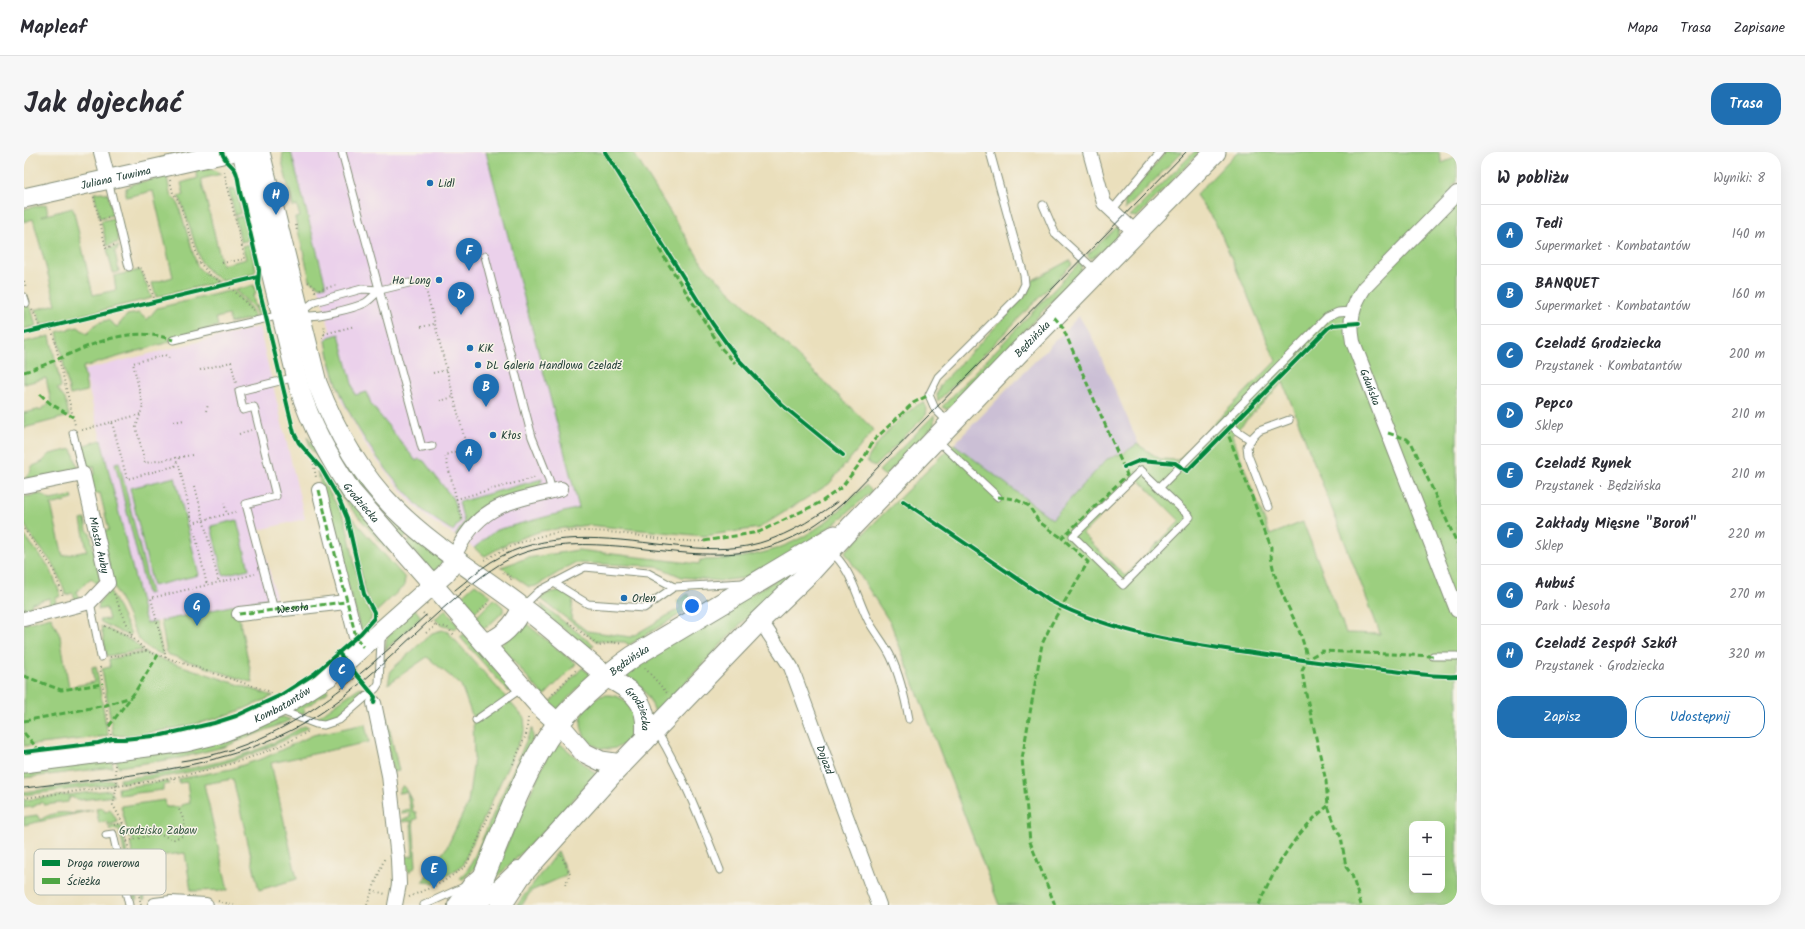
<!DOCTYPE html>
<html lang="pl">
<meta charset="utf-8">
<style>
:root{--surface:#fff;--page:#f7f7f7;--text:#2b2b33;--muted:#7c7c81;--line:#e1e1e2;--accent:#1f6fb2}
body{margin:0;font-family:Kalam,sans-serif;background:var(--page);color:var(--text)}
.controls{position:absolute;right:12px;bottom:12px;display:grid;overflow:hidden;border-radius:8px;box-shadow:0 4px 16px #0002}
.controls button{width:36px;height:36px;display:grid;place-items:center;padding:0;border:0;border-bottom:1px solid var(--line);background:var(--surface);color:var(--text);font:20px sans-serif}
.you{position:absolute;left:668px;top:454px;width:14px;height:14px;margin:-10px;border:3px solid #fff;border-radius:50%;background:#1a73e8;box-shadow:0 0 0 6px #1a73e833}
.badge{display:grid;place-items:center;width:26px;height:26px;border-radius:50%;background:var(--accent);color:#fff;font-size:13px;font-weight:700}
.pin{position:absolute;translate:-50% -33px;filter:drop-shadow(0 1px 2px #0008)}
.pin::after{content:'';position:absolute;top:21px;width:14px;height:12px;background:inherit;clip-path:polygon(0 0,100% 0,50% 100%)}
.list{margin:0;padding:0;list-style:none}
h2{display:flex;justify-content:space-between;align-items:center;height:52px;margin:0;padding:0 16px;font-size:17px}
h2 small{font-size:13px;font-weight:400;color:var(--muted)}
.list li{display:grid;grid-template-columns:26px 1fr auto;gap:12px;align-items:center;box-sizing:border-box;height:60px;padding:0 16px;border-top:1px solid var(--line)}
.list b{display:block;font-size:15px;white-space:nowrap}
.list p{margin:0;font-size:13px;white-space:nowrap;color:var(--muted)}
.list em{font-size:13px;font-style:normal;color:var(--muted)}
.actions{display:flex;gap:8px;padding:12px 16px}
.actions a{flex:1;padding:9px 0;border:1px solid var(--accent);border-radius:16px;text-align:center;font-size:14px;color:var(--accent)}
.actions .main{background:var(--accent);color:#fff}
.map{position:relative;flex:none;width:1433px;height:753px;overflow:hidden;border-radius:16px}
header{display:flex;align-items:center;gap:24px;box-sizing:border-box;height:56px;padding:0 20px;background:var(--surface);border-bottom:1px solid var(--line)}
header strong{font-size:19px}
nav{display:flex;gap:22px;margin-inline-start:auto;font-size:14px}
.intro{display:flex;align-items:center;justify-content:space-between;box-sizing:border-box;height:96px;padding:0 24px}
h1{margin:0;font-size:28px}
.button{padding:10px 18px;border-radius:16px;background:var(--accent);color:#fff;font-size:14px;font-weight:700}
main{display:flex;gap:24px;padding:0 24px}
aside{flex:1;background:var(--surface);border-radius:16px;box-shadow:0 4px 16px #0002}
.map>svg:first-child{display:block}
</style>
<header>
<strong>Mapleaf</strong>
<nav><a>Mapa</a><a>Trasa</a><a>Zapisane</a></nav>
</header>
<div class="intro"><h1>Jak dojechać</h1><a class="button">Trasa</a></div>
<main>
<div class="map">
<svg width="1433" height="753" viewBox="0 0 1433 753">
<rect width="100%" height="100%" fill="#f7f3e8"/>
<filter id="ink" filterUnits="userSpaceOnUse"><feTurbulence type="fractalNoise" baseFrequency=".025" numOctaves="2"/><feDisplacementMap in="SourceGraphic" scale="8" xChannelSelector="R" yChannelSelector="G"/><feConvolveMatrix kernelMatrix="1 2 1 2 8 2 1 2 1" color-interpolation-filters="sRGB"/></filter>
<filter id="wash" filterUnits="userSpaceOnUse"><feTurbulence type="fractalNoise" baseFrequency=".012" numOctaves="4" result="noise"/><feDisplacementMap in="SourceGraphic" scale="16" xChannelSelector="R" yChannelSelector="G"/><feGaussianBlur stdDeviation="0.9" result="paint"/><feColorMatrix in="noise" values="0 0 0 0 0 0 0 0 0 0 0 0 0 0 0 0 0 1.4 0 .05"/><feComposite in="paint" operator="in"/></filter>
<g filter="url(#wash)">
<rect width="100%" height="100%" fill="#eadfbc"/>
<g fill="#ebd1eb">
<path d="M261 0H462L555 356 472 378 450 396 405 367 384 347 344 297 319 251 306 214 301 187 306 178 262 13Z"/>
<path d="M235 175 281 367 235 378 252 445 122 472 60 218Z"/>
</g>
<path fill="#cbbfd5" d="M1055 164 1070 189 1115 293 1083 307 1028 367 930 292Z"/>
<g fill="#9ccf7f" stroke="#5e865a" fill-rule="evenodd">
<path d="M259 0H267L302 134 296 135 286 128 271 66 276 65 273 54 269 55 258 9Z"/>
<path d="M462 0H609L679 113 850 278 805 332 735 376 680 384 564 373 517 379 486 390 461 404 450 396 472 378 555 356Z"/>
<path d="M1142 0H1158L1101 58V48Z"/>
<path d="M1170 0H1176L1113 65 1106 64Z"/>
<path d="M1213 0H1415L1418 11 1433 5V30L1428 35 1433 40V753H975L867 472 821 400 930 292 1028 367 1083 307 1100 301 1113 292 1136 307 1154 308 1252 209 1194 75 1172 43ZM1259 230 1356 481V482L1322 481 1279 370 1246 383 1208 283ZM1114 327 1156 369 1101 424 1059 382ZM1388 672H1418V738H1388Z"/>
<path d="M185 15 197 22 177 27 198 113 222 107 218 94 226 92 232 118 229 122 199 129 187 122 177 110 157 49 154 44 160 43 157 31 174 26 171 17Z"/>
<path d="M143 24 146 42 154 51 173 114 183 124 195 130 132 145 128 131 149 125 129 39 102 45V36L109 32Z"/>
<path d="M211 37 218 61 211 63 205 38Z"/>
<path d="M78 40 84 42 89 63 76 66 70 41Z"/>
<path d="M22 52 24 62 18 64 49 56 69 143 92 138 90 124 116 118 128 146 17 173 14 162 10 158 32 152 9 67 0 70V57Z"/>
<path d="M219 64 225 88 217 90 211 66Z"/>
<path d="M90 66 95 90 83 94 77 69Z"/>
<path d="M1095 73 1093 87 1067 107 1063 103Z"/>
<path d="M95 94 91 100 95 120 89 121 83 97Z"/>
<path d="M1046 108 1048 112 914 249 913 243 916 233 1002 143 1009 128Z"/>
<path d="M1058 108 1057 118 990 190 926 256 922 257 918 255Z"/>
<path d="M230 133 232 142 229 143 231 155 235 154 238 165 234 166 230 156 211 138Z"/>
<path d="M209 138 228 158 231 166 206 171 204 163 192 166 194 174 146 187 145 190 59 215 63 239 46 243 33 180 54 175 63 182 73 171 84 168 93 175 103 163 115 161 123 168 133 156Z"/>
<path d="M0 151 7 156 12 174 0 177Z"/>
<path d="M315 182 331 243 343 240 347 252 392 309 395 307 400 309 429 347 436 369 429 379C420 373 410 367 401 360 393 354 387 345 380 338 342 296 310 245 302 188L305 185Z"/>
<path d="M26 184 37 235 33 237 41 247 45 264 0 276V261L18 257 27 250 22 226 0 232V190Z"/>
<path d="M277 194 284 223 385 381 379 387 334 336 292 264Z"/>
<path d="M900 250 903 257 902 263 850 315 843 309C850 292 883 256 900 250Z"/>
<path d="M910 263V273L861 324 855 319Z"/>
<path d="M283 285 369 396 365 400 319 347 297 309 287 297Z"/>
<path d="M77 288 122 471 132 470 139 503 125 497 114 486 90 434 77 380 85 378 76 341 68 342 64 324 71 322 70 314 62 315 58 294Z"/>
<path d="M48 297 55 318 0 328 7 319V315L18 310 26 302Z"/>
<path d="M95 310 127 441 123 442 91 311Z"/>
<path d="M293 319 321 367 338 444 348 463 346 470 337 479Z"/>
<path d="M151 325 175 423 129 434 106 336Z"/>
<path d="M518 327C517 343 480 343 467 350 453 358 443 369 435 383L431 384 440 370 435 350Z"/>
<path d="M842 333 848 339 815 368 775 398 721 426 695 429 658 425 632 414 550 411 512 434 505 435 477 415 503 406 554 398 675 412 676 408C713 408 750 402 782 383 805 370 823 351 842 333Z"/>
<path d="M17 342 26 348 48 344 49 347 27 353 39 404 63 399 57 368 61 367 63 378 66 381 76 426 73 432 67 426 52 440 56 448 52 450 49 441 42 443 31 415 5 381 0 371V345Z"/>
<path d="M320 357 381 426 380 434 351 461 341 440 328 375Z"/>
<path d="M213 368 225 417 199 423 187 374Z"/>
<path d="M0 383 26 416 37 444 32 446 31 455 25 457 26 446 8 451 4 462 0 463Z"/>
<path d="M389 384 418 408V411L411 419 407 418 383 392Z"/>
<path d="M791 405 728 460 634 559H631C621 537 616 531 595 520Z"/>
<path d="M451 432 467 444 447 464 433 448Z"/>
<path d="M85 437 107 482 104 484 77 470 76 468 85 467 82 456 74 458 75 451Z"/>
<path d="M539 439 549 447 547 467 563 479 607 485 656 456 653 449 664 442 670 451V454L605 493 601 490 572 489 517 447C523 439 530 440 539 439Z"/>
<path d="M244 446 245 454 214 461 229 531 143 502 137 469Z"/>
<path d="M470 447 479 455V460L463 475 459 476 450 467Z"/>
<path d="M517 452 570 493 566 497 521 463Z"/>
<path d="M390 456 397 465 361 498 363 485Z"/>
<path d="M422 457 434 474 431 477 416 472 411 467Z"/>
<path d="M27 465 36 484 45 535 70 530 68 515 72 514 84 584 0 594V472Z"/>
<path d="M499 469 552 512 520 544 476 494Z"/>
<path d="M77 474 110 490 119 498 83 504Z"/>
<path d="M418 478 424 480 500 566 501 577 438 714 411 731 398 730 423 695 444 651 450 606 449 566 437 533 403 505 364 532 367 518 408 481Z"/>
<path d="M440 482 484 532 486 536 485 540 436 485Z"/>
<path d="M121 500 125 503 249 544C213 562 175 573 135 579 120 582 104 585 89 583L78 517 86 515 85 507Z"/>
<path d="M558 516 567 522 532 559 526 550Z"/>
<path d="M336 535 342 539C327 552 312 570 291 567Z"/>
<path d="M303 537 304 540 279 557 281 560 278 562 268 558Z"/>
<circle cx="584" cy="570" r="27"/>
<path d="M361 557 375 619 369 620 356 558Z"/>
<path d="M254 565H259L267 568 200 595 155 606 94 615 92 606Z"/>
<path d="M341 572 345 590 247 611 273 727 235 738 209 627 180 632 204 738 167 739 161 701 113 706 121 747 119 748 106 691 109 689V686H105L97 654 141 648 142 655H158L157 653 166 651 163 630 155 631V627L207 617 240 606 289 583Z"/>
<path d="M280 574 285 575C222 611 167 622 96 631V627C149 620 202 613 251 590 262 585 270 579 280 574Z"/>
<path d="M508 576 509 586 451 716 438 728 436 726 441 722 448 710Z"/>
<path d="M535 591 572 622 528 671 469 729 468 725 528 594Z"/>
<path d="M87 606 89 615 0 626V618Z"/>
<path d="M90 628V632L0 643V640Z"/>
<path d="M144 629 146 632 139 633V638L95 643 94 636Z"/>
<path d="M379 633 387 647 389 660H392L393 667 389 668 392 714 385 720 380 705 389 704 387 669 378 670V667L386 666V660L377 661V659L386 657 383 640 374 641Z"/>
<path d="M86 638 90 644 56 648 46 645 44 650 20 653 18 650 9 655 0 656V648Z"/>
<path d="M79 656 81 660 86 657 94 670 84 673 83 669 75 671 72 657Z"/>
<path d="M69 658 0 673V665L13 663 16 668C27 661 37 659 50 662L51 660Z"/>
<path d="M97 673 113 748 111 749 95 677 86 678 85 675Z"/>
<path d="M534 699 543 723 507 739 498 753H493Z"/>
</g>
</g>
<g filter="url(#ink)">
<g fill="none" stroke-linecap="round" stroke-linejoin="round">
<defs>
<g id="lane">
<path d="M318 0 398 296 408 294"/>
<path d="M84 28 105 115"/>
<path d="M1019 53 1031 81 1072 119"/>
<path d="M1088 58 1137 0"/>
<path d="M461 104 508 285 524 325 528 339"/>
<path d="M0 145 2 151"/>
<path d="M277 160 290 150 338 137 356 138 385 131"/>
<path d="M279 163C288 167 331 156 341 151 346 148 351 142 356 138"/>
<path d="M149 188 257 163"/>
<path d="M1203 268 1212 278 1227 288"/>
<path d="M924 270 911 257 905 243 914 225 995 144 1001 132 1000 123 966 0"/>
<path d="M49 281 59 322"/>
<path d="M913 288 974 345"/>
<path d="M1117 318 1166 365 1099 433 1049 384Z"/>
<path d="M1136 335 1303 165 1314 160 1328 159"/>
<path d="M1244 355 1224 303 1223 294 1228 286 1235 279 1265 268"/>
<path d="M806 399C828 417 832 444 844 468 851 481 861 492 867 505 876 524 881 546 885 567"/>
<path d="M530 431 564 452 620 456 650 435"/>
<path d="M66 450 77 505"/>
<path d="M498 455 515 439 561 415 624 421 650 435 719 431"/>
<path d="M250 458 222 352 252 344 230 255 219 258 215 239 272 225"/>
<path d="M1409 504H1433"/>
<path d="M257 556 263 561 292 572 300 573 315 568 352 536 355 531 357 488 355 484"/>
<path d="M452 568 498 536"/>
<path d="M632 578C659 622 677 670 696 718"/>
<path d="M82 683 89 682 105 753"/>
<path d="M400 753 442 734"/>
</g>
<g id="street">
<path d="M77 0 84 27"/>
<path d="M1066 0 1080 51 1112 81"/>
<path id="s1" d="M1433 41 1340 136C1328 154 1325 169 1329 190L1433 458"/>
<path id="s2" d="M0 334 59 322 84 431 66 450 0 467"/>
<path d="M295 338 332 485 339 495"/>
<path d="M430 405C454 351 486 350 537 337"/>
<path d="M215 462 322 450"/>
<path id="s3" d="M736 468 767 515 855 753"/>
<path d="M350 551 365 623 374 707 375 732 371 753"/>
<path d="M131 753 147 751 182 753"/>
<path d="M431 753 446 732 457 723"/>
<path d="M455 753 494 716"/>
</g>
<g id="secondary">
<path id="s4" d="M218 0 275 235C287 274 305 305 327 339L516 555 535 572 559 600 577 609 598 612"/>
<path id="s5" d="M236 0 293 231C311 277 335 321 370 356 408 394 455 422 497 454 522 472 545 493 569 513 575 518 581 524 588 528 598 534 607 538 614 548 623 560 622 575 621 589"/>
<path id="s6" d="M0 46 207 0"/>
<path d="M460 490C477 488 492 471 498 455"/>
<path id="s7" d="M0 611 162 590 194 582 225 570 257 555 306 524 421 422 427 414 430 405"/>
</g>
<g id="primary">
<path id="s8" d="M448 753C472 698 491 638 523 587 542 557 581 524 610 504L811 384"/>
<path id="s9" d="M477 753 496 724 586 624 736 468 786 420 827 375 997 198 1191 0"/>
</g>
</defs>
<use href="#lane" stroke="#848e78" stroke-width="9"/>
<use href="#street" stroke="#848e78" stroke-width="16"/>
<use href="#secondary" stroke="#848e78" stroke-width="21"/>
<use href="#primary" stroke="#848e78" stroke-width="23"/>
<g stroke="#848e78" stroke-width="2" stroke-dasharray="1 3" stroke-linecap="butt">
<path d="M146 28 149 41 155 49 176 111 186 123 209 138 230 159"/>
<path d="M70 45 82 96 91 93"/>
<path d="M75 68 84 66"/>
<path d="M272 73 273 79"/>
<path d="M198 111 221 107 200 19"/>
<path d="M113 116 116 115 126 134 131 149"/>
<path d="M399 126 443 296 421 303 438 368"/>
<path d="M0 129 2 136"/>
<path d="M284 130 290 134 291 140"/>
<path d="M291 139 313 133"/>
<path d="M8 158 12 165 16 177"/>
<path d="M27 174 51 273"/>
<path d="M397 175 410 172"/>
<path d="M300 182 331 174"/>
<path d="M299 187 301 179 300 172"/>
<path d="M145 206 141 203 109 211 119 254 112 275 121 311 168 303"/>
<path d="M176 218 207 210 212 231"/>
<path d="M409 221 422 218"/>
<path d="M416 249 429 245"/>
<path d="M182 259 184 253"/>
<path d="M88 270 117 262"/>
<path d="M150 270 160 268"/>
<path d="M58 278 88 270 103 327 155 313 183 433"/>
<path d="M215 282 227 278"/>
<path d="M289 308 292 325"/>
<path d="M151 314 155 306"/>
<path d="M171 334 195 431"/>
<path d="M432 347 513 325"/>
<path d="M200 351 203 362"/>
<path d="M168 371 214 359"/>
<path d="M0 377 29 416 39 444"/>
<path d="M461 408C492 390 522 379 558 379 599 378 639 391 680 389"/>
<path d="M479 420 488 426 486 428"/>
<path d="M90 442 109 486"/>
<path d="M399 461 412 474"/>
<path d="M454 461 465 450"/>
<path d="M544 470 575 494 588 490 599 492"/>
<path d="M81 474 109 486 122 499"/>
<path d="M402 481 412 474 423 475 431 484"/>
<path d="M86 505 122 499 250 541"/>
<path d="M142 506 127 446 231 422"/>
<path d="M76 515 87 585"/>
<path d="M621 516 643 541"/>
<path d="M526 545 552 518"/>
<path d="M489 612 502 583 504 566"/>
<path d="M91 613 93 633 89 653 99 671 117 753"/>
<path d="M150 626 151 631"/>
<path d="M0 646C98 632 196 629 285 579"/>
<path d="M90 673 99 671"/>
<path d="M103 689 133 682 150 687 158 684 161 671 154 655"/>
<path d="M537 703 546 722 541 733"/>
<path d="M348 738 361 742"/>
<path d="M385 745 417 731 442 714 471 650"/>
<path d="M194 749 210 753"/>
<path d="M343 753 361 705"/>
</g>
<use href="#lane" stroke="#fff" stroke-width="7"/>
<use href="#street" stroke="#fff" stroke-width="14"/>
<use href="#secondary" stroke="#fff" stroke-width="19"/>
<use href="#primary" stroke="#fff" stroke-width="21"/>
<g stroke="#1f3d34" stroke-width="1">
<path d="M431 438C443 429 454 418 467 410 521 377 582 386 642 393 669 396 696 399 723 394 758 387 785 370 813 350"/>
<path d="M157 609C260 595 329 530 402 463"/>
<path d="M0 636C103 623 211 619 300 559 350 525 391 479 437 441 457 425 477 408 502 400 536 390 570 392 605 395 692 405 747 414 818 352L1162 0"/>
</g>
<g stroke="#4fa644" stroke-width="3" stroke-dasharray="6 3" stroke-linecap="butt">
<path d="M635 97 698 197 711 211"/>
<path d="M1030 165 1038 174 1103 323 1038 386 1064 410 1028 471 1018 492 998 607 1006 690 1031 753"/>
<path d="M0 220C50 205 95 168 149 188"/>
<path d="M16 242 27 252 49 265"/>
<path d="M1206 276 1204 282 1247 395C1245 433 1278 469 1283 507"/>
<path d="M1364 281 1383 287 1388 292 1433 391"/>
<path d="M295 338 332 485 339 495"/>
<path d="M974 345 991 347 1005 354 1015 370 1038 386"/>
<path d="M680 389 735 380 797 350 818 335 840 306 849 289 889 251 905 243"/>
<path id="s10" d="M215 462 322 450"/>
<path d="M0 524 37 538 79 532"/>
<path d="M0 569 82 553 107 545"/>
<path d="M85 574 111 540 134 503"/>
<path d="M0 581 15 598"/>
<path d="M1235 753C1248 718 1274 677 1304 654"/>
<path d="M1337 753 1328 723 1322 715 1317 685 1313 678 1304 654 1302 629 1282 542 1278 519 1283 507 1298 499 1409 504"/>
</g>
<defs>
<g id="cycleway">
<path d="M581 0 688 171 713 206 758 253 819 303"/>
<path d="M0 181 234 125"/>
<path d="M1100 315 1117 308 1151 311 1163 319 1304 176 1309 173 1335 171"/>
<path d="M879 349 1026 449C1106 489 1192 495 1279 508 1309 512 1339 516 1370 519 1391 522 1412 525 1433 524"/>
<path d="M314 500 351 545 350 551"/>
<path d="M0 600 74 591 88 587H100L138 583 190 571 212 564 257 543 290 522 337 481 350 466V460L340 442 323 366 315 347 297 316 275 291 270 281 234 132 235 118 219 50C214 40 216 27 211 18 206 11 200 9 198 0"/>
</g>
</defs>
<use href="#cycleway" stroke="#f7f3e8" stroke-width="6"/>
<use href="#cycleway" stroke="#00873e" stroke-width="4"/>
</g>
</g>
<g fill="#1f6fb2" stroke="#f7f3e8" stroke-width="1.5">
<circle cx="406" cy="31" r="4"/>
<circle cx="415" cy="128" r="4"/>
<circle cx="446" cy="196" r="4"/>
<circle cx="454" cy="213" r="4"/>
<circle cx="469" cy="283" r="4"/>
<circle cx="600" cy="446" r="4"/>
</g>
<g text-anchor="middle" stroke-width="3" stroke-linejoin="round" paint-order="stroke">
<g font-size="11" fill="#1f3d34" stroke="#f7f3e8">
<text dy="4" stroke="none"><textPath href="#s6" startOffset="94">Juliana Tuwima</textPath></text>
<text dy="4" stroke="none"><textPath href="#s9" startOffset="777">Będzińska</textPath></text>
<text dy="4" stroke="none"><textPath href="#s1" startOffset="238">Gdańska</textPath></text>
<text dy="4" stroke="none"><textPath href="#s4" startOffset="374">Grodziecka</textPath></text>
<text dy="4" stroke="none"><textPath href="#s2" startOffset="133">Miasta Auby</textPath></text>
<text dy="4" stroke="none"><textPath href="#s10" startOffset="54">Wesoła</textPath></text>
<text dy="4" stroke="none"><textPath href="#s8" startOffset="297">Będzińska</textPath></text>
<text dy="4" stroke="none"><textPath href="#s7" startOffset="267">Kombatantów</textPath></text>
<text dy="4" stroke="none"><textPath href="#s5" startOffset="705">Grodziecka</textPath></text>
<text dy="4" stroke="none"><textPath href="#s3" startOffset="155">Dojazd</textPath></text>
</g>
<g font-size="11" fill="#1f3d34" stroke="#f7f3e8" text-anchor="start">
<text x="414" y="35">Lidl</text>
<text x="407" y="132" text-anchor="end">Ha Long</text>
<text x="454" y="200">KiK</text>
<text x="462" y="217">DL Galeria Handlowa Czeladź</text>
<text x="477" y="287">Kłos</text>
<text x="608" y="450">Orlen</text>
</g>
<g font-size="11" fill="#385a43" stroke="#f7f3e8">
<text x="134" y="682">Grodzisko Zabaw</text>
</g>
</g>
<rect x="10" y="697" width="132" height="46" rx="6" fill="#f7f3e8" stroke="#b6bcb2" stroke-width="1"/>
<rect x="18" y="708" width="18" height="6" fill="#00873e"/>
<rect x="18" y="726" width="18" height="6" fill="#4fa644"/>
<g font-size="11" fill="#1f3d34">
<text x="43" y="715">Droga rowerowa</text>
<text x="43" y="733">Ścieżka</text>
</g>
</svg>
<div class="controls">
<button>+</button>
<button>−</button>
</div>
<div class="you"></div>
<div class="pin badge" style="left:445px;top:320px">A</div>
<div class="pin badge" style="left:462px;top:255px">B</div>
<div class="pin badge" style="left:318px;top:538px">C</div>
<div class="pin badge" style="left:437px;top:163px">D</div>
<div class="pin badge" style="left:410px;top:737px">E</div>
<div class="pin badge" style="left:445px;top:119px">F</div>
<div class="pin badge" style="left:173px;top:474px">G</div>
<div class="pin badge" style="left:252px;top:63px">H</div>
</div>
<aside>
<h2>W pobliżu<small>Wyniki: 8</small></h2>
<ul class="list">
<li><span class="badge">A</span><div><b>Tedi</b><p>Supermarket · Kombatantów</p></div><em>140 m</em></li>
<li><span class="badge">B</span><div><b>BANQUET</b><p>Supermarket · Kombatantów</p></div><em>160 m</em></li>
<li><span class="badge">C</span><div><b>Czeladź Grodziecka</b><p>Przystanek · Kombatantów</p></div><em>200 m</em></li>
<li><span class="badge">D</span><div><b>Pepco</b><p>Sklep</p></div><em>210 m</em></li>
<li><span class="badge">E</span><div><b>Czeladź Rynek</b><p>Przystanek · Będzińska</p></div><em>210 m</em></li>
<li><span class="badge">F</span><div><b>Zakłady Mięsne &quot;Boroń&quot;</b><p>Sklep</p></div><em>220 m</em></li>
<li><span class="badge">G</span><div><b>Aubuś</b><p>Park · Wesoła</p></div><em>270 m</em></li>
<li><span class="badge">H</span><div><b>Czeladź Zespół Szkół</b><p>Przystanek · Grodziecka</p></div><em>320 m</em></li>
</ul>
<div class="actions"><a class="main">Zapisz</a><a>Udostępnij</a></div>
</aside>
</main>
